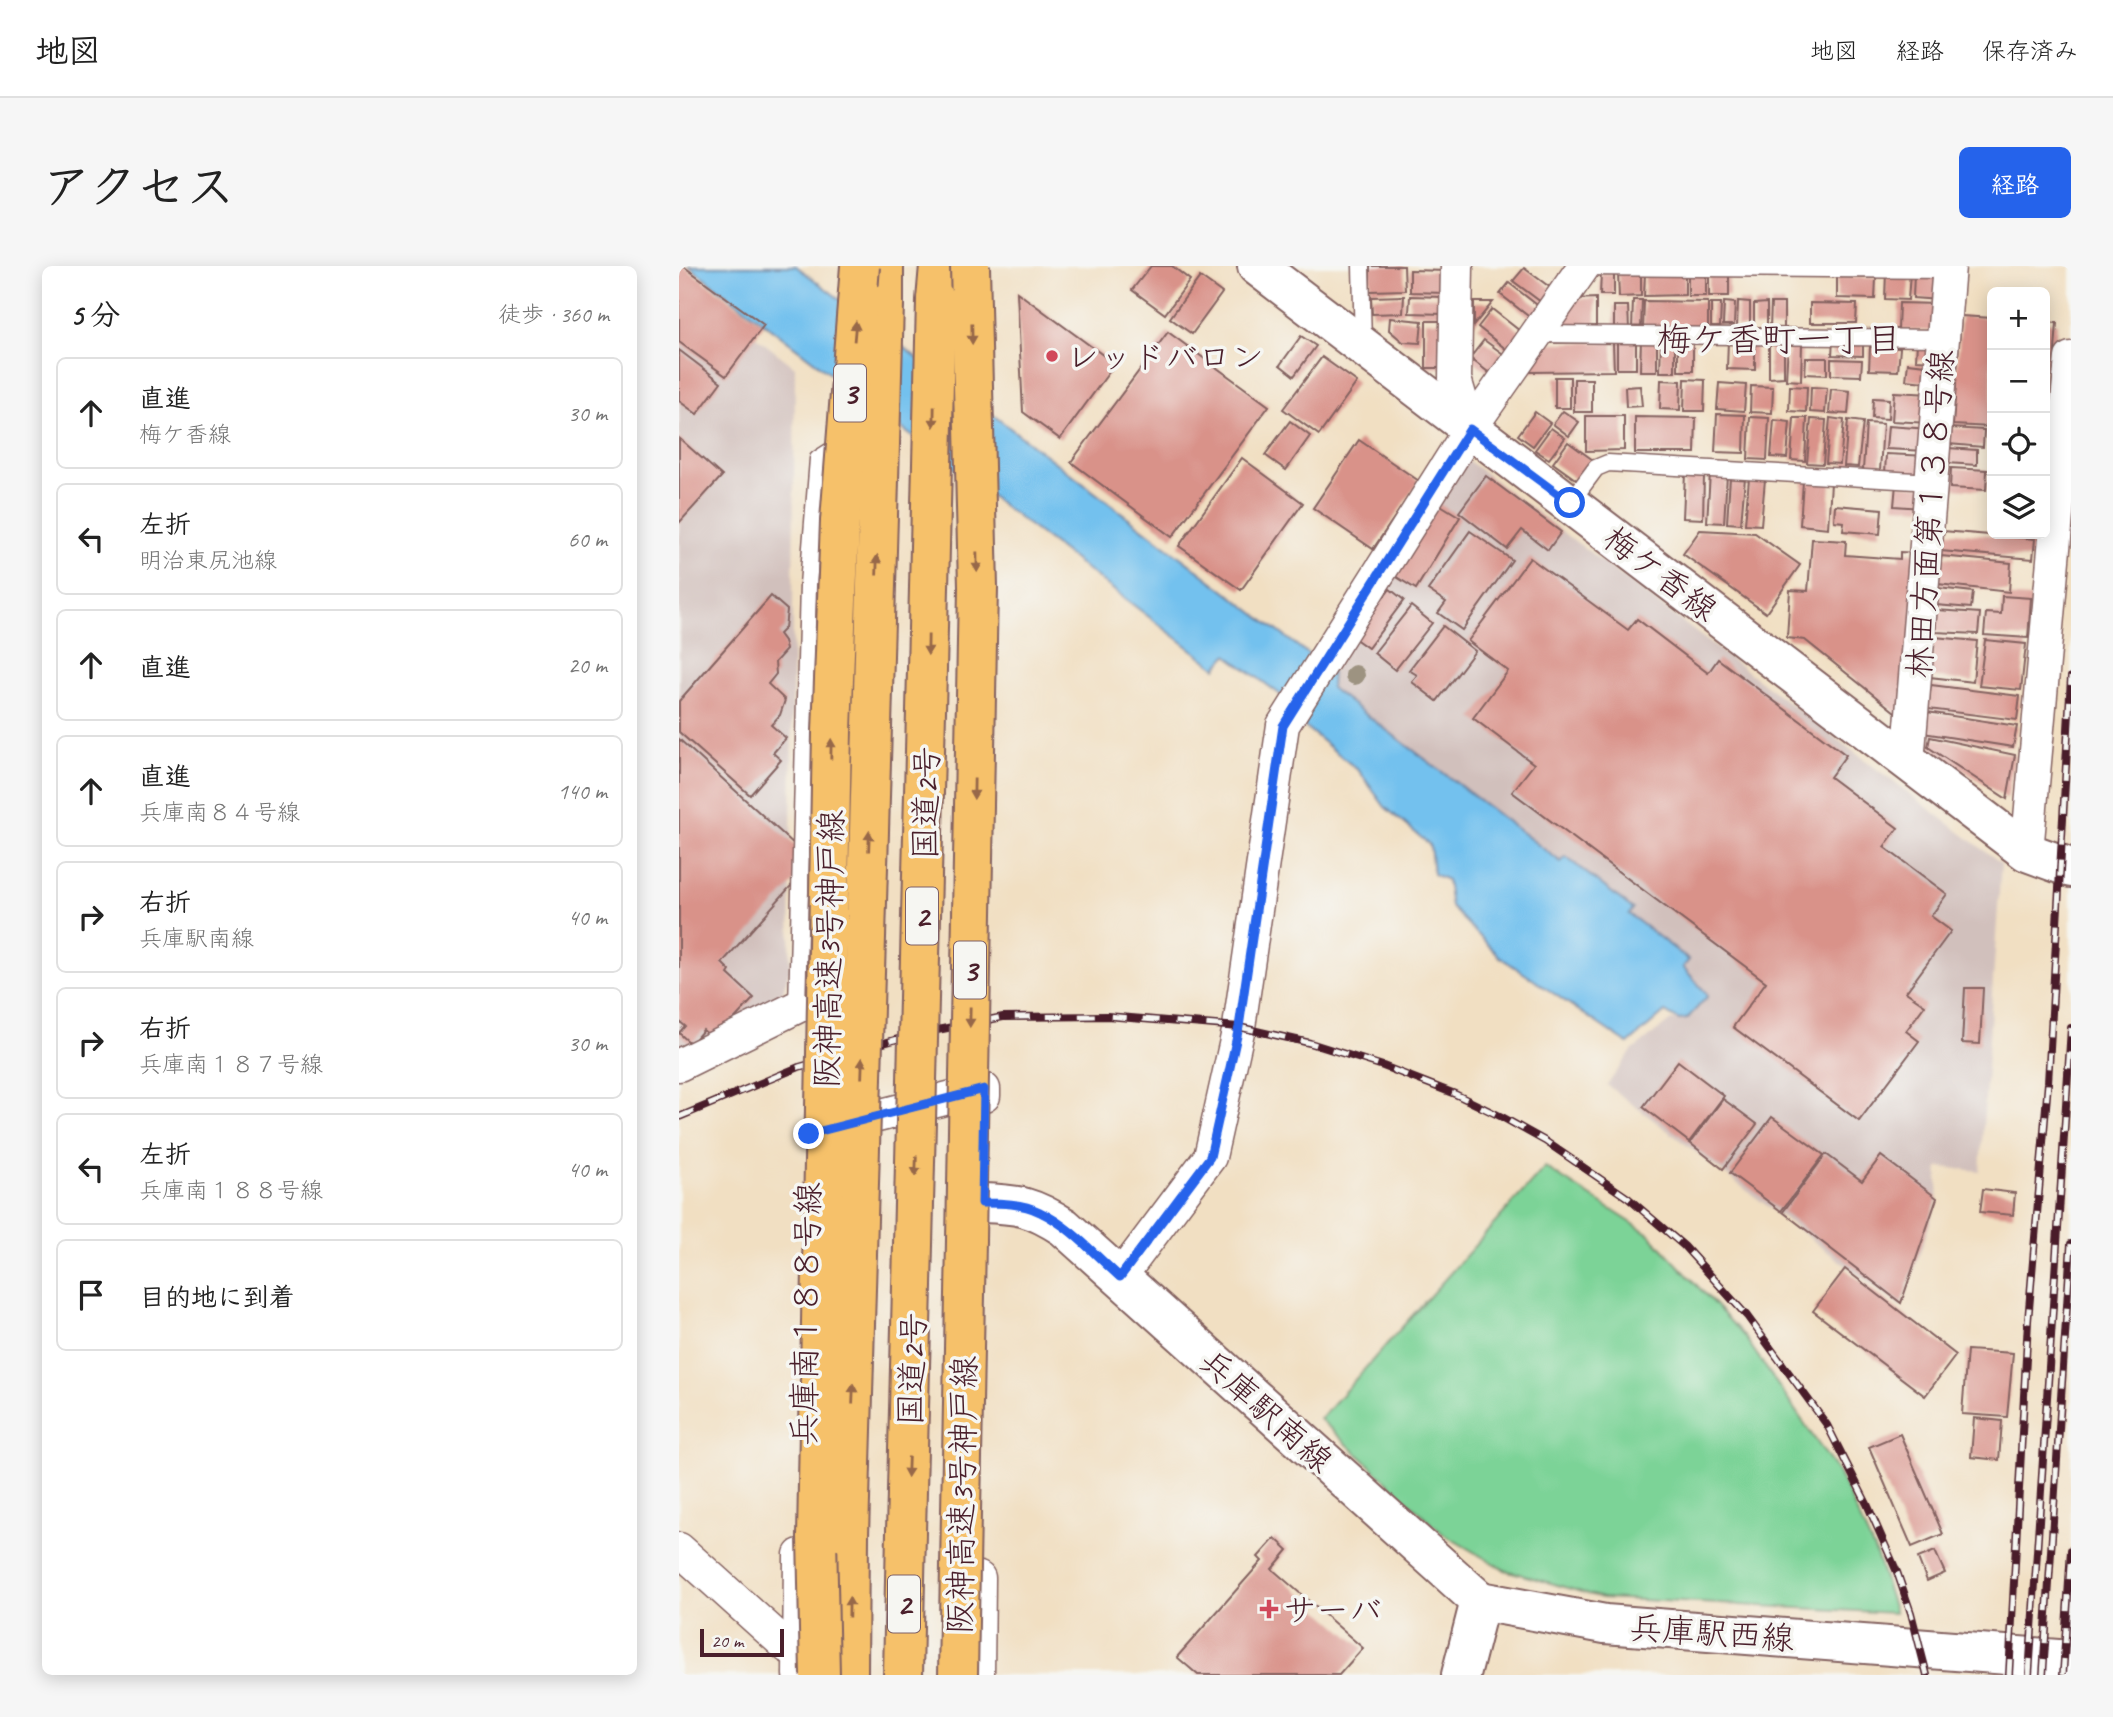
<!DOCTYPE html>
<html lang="ja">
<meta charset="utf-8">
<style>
:root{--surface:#fff;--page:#f6f6f6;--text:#222;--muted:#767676;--line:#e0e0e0;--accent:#2563eb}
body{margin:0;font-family:Caveat,"Klee One",sans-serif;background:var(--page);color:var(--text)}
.controls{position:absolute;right:21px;top:21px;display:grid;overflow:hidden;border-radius:10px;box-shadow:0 4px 18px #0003}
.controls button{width:63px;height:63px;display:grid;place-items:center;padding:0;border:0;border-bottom:2px solid var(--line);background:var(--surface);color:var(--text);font:35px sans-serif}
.scale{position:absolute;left:21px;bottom:18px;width:84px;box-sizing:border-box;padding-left:7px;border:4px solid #4a1f2b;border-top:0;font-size:19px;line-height:24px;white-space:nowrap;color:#4a1f2b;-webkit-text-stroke:5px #f6f6f2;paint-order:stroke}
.stop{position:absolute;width:21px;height:21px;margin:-16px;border:5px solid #2563eb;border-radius:50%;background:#fff}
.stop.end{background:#2563eb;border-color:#fff;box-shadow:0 2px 7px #0008}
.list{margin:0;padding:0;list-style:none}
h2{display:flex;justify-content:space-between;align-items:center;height:91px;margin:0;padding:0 28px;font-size:30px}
h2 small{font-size:23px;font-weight:400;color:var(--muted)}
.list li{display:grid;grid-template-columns:46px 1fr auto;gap:21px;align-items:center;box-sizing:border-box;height:112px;margin:0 14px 14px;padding:0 14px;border:2px solid var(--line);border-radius:10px}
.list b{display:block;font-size:26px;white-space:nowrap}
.list p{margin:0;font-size:23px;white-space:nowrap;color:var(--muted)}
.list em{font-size:23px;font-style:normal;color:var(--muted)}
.icon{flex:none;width:38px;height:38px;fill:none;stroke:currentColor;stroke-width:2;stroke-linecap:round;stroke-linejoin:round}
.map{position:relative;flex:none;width:1392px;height:1409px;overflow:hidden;border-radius:10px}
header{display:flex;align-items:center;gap:42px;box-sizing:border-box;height:98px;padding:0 35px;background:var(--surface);border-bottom:2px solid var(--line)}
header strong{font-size:33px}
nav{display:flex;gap:38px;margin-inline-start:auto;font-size:24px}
.intro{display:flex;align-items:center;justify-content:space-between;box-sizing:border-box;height:168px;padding:0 42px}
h1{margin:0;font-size:49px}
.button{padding:18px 32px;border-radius:10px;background:var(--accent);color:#fff;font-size:24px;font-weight:700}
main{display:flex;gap:42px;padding:0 42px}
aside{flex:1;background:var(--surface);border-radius:10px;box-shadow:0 4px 18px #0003}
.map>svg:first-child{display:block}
</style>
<header>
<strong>地図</strong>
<nav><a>地図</a><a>経路</a><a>保存済み</a></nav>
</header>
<div class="intro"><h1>アクセス</h1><a class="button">経路</a></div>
<main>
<aside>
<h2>5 分<small>徒歩 · 360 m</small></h2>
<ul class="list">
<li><svg class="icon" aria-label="ahead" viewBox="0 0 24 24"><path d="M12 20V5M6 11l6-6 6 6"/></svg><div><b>直進</b><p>梅ケ香線</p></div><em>30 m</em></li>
<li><svg class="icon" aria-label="left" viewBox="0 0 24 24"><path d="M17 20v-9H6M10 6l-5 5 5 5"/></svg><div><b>左折</b><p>明治東尻池線</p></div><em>60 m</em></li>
<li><svg class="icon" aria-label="ahead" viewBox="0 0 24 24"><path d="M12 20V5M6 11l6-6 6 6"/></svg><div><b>直進</b></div><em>20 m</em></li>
<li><svg class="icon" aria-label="ahead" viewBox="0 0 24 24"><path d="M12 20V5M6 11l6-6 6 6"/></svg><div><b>直進</b><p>兵庫南８４号線</p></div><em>140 m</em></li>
<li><svg class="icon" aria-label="right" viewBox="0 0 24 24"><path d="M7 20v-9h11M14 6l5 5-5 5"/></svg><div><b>右折</b><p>兵庫駅南線</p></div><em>40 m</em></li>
<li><svg class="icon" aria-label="right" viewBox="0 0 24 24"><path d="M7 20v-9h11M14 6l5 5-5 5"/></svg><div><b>右折</b><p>兵庫南１８７号線</p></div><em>30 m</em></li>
<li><svg class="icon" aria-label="left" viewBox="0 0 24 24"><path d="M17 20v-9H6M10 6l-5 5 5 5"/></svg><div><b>左折</b><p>兵庫南１８８号線</p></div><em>40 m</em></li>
<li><svg class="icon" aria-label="arrive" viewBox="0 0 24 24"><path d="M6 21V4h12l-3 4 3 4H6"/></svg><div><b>目的地に到着</b></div></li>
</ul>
</aside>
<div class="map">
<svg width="1392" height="1409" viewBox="0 0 1392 1409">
<rect width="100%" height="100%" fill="#f6f6f2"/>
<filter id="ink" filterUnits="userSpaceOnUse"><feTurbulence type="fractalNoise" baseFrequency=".0143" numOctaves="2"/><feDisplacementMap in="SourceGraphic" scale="14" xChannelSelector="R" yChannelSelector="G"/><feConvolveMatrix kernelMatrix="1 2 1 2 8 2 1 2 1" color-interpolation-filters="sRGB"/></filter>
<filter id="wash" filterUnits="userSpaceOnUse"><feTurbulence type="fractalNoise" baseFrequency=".00686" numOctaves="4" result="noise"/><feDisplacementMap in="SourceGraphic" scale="28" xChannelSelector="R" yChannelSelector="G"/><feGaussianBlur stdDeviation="1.57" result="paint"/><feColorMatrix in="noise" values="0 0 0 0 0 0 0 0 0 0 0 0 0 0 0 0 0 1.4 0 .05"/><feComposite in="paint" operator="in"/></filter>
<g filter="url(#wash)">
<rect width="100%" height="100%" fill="#f1dfc2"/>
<g fill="#d1c0bc">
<path d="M0 11 116 101 111 703 103 728 86 741 0 788Z"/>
<path d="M786 192 1322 597 1301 905 1259 901V934L1222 1041 928 819 953 785 992 754 1008 753 1014 749 1027 726 1004 701 1010 694 950 648 954 643 887 591 882 597 652 422 653 406Z"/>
</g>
<path fill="#7cd397" stroke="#637961" stroke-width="2" d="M866 901 970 968 1065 1070 1160 1208 1197 1288 1216 1347 923 1332 826 1304 764 1268 641 1153Z"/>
<path fill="#73c1ee" stroke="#5e708c" stroke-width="2" d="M10 0H117L653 406 652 422 882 596 887 591 954 643 950 648 1010 694 1004 701 1027 727 1028 731 1008 753 1000 754 986 746 949 778 821 691 772 641 768 614 754 608 751 579 706 541 680 505 625 460 630 450 548 389 537 402Z"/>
<g id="blocks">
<g fill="#d99289">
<path d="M0 0H4L85 59 47 110 0 76Z"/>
<path d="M472 0H493L511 14 486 48 453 24Z"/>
<path d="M691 0H725L726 24 691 25Z"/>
<path d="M845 2 876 25 866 39 834 15Z"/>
<path d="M731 4 768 5 767 27 731 26Z"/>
<path d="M1027 5V30H1009V6Z"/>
<path d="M962 6V30L940 31 939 7Z"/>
<path d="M1207 6 1231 7 1229 34 1206 33Z"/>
<path d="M922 7 935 8V29H921Z"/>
<path d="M966 7H1006V29L965 30Z"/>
<rect x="1030" y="8" width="20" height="22"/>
<path d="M1235 8 1262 10 1260 34 1234 32Z"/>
<path d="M521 11 543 27 513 68 491 52Z"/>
<path d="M1158 11 1197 12 1196 33 1158 32Z"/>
<path d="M830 17 862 42 853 53 821 28Z"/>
<path d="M338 26 436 98 381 173 344 146Z"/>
<path d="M725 30 724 47 693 48 692 31Z"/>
<path d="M731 30 765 31V48L730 47Z"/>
<path d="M917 32V63H875L897 33Z"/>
<path d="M954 34H963L962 63H953Z"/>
<path d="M965 35 1029 36V64L964 63Z"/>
<path d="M1059 35 1071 36V61H1058Z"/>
<path d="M795 36H814L795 59Z"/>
<path d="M1045 36 1056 37 1055 59H1044Z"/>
<path d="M1032 37H1042L1041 61H1032Z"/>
<path d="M1088 37V61H1075V38Z"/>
<path d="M1092 37H1105V62H1091Z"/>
<path d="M1131 37 1178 38 1177 57H1131Z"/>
<path d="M1220 37 1258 38 1257 65 1219 64Z"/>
<path d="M935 40H949L950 64H935Z"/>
<path d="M813 43 846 69 832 87 799 61Z"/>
<path d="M1282 50 1313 52V161L1274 159Z"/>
<path d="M711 52 743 55 741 77 724 76 710 64Z"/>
<rect x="747" y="55" width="21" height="47"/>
<path d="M1366 56 1378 57 1370 165H1366Z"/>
<path d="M489 66 590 140 493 271 392 196Z"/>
<path d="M622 70 637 80 615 110 601 99Z"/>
<path d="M805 74 827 90 813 109 791 92Z"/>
<rect x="938" y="74" width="19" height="29"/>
<path d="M962 74H978V105H961Z"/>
<path d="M1049 74 1076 75V104L1048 103Z"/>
<path d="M1154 74 1184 75V90L1153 89Z"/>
<path d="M982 75H996V106H981Z"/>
<path d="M999 75 1014 76V105H999Z"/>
<path d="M934 76 935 105 851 106V99L867 77Z"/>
<path d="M1109 76 1123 77 1122 115 1107 114Z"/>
<path d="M1238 77H1256L1255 95 1237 94Z"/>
<path d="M1090 79H1105V111L1090 112Z"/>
<path d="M1191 81 1221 82 1219 105 1190 104Z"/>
<path d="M0 84 42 116 18 148 0 135Z"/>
<path d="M643 91 678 116 640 169 604 143Z"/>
<path d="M1127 92H1148V109L1126 108Z"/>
<path d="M1152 93 1183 94 1182 110 1152 109Z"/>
<path d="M1229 97 1256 100 1255 117 1227 114Z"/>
<rect x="876" y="111" width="15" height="31"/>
<rect x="895" y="113" width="18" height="33"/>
<path d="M1006 113 1026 114 1025 145H1005Z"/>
<path d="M982 114 1002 115 1001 144 981 143Z"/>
<path d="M1040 117 1067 119 1065 145 1038 143Z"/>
<path d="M961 120 963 140 947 141 946 121Z"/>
<path d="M1072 120 1094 121 1093 147 1071 146Z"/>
<path d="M1111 120 1128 121 1127 146 1110 145Z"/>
<path d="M1132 121 1148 122 1146 147 1131 146Z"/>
<path d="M1152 123 1171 125 1169 148 1150 147Z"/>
<path d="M1215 126 1252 128 1251 157 1213 155Z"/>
<path d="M1194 132 1210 133 1209 153 1193 152Z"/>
<path d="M884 145 900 156 890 170 874 158Z"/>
<path d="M856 146 871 157 854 180 839 169Z"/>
<path d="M1038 148 1066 149 1065 187 1036 186Z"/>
<path d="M907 150H945V184L907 185Z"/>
<path d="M956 151 1017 152 1016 187H956Z"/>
<path d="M1071 151 1090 152 1088 194 1069 193Z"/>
<path d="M1115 152H1128L1126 195 1112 194Z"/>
<path d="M1151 152 1165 154 1161 198 1147 197Z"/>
<path d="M1132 153 1147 154 1144 198 1128 197Z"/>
<path d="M1095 154 1111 156 1108 192 1092 191Z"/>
<path d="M1169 154 1184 156 1179 201 1165 200Z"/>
<path d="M611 155 631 170 607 204 586 189Z"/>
<path d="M1187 157 1204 158 1201 205 1184 204Z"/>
<path d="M1209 160 1250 163 1248 185 1207 183Z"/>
<path d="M872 162 886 172 870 193 856 184Z"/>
<path d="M1271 162 1305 164 1304 181 1270 178Z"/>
<path d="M0 172 43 210 0 257Z"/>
<path d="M680 174 740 215 694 283 634 242Z"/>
<path d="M889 176 914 194 899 215 874 197Z"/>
<path d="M1269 182 1298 184V199L1268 197Z"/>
<path d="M1207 188 1249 190 1247 210 1206 208Z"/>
<path d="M563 192 624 237 562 324 500 280Z"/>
<path d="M1272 202 1308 204 1307 224 1271 222Z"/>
<path d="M1006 207 1025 208 1024 253 1004 252Z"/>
<path d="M1031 207 1048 208 1045 257 1028 256Z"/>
<path d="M807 210 882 266 869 284 843 264 828 283 780 246Z"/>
<path d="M1051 211H1066L1062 258 1048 257Z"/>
<path d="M1070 212 1086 213 1082 259 1066 258Z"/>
<path d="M1124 215 1152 217 1149 262 1121 259Z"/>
<path d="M1217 218 1245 221 1243 242 1215 240Z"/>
<path d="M760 238 781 251 737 323 716 310Z"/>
<path d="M1156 239 1203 243 1201 268 1164 265 1165 256 1155 255Z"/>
<path d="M1021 264 1076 267 1121 299 1087 347 1004 288Z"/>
<path d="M791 265 833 294 783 364 759 347 767 336 749 324Z"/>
<path d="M1264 265 1356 273 1354 293 1262 285Z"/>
<path d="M1133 273 1167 275 1166 289 1221 293V286L1239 287 1226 454 1126 374 1108 372 1111 324 1129 325Z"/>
<path d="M1262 290 1332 297 1330 326 1259 318Z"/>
<path d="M851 292 949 364 958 353 1029 407 1039 393 1167 489 1151 511 1219 562 1205 581 1268 628 1252 650 1272 665 1227 726 1246 739 1227 765 1240 775 1180 855 1054 761 1087 716 833 526 855 498 794 452 829 405 789 375Z"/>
<path d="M1259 322 1294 326 1292 342 1257 339Z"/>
<path d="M711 323 725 334 689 382 675 372Z"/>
<path d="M92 330 108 344 106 362 100 368 105 375 107 384 96 396 97 408 89 418 106 434 101 449 92 459 107 472 94 487 102 494 71 529 0 466V435Z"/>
<path d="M1323 330 1352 332 1349 372 1305 369 1307 347 1322 348Z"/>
<path d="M732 340 753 357 716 404 695 387Z"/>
<path d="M1257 344 1301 347 1299 368 1256 366Z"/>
<path d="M764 360 796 385 758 435 733 416 738 409 730 404Z"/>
<path d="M1255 371 1298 375 1294 416 1251 411Z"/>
<path d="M1306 374 1347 378 1342 424 1300 420Z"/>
<path d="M1252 419 1341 430 1338 454 1249 443Z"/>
<path d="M1248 446 1338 460 1334 481 1244 467Z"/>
<path d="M1251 471 1336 489 1328 533 1249 481Z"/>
<path d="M0 473 117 580 119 612 43 697 51 705 49 708 75 732 44 765 32 771 24 764 12 778 0 767 6 760 0 755Z"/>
<path d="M1286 722H1304L1301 778 1283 777Z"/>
<path d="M999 795 1045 830 1010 876 964 841Z"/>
<path d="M1044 833 1078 858 1044 903 1011 877Z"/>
<path d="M1093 851 1145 889 1102 945 1051 907Z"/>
<path d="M1147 888 1183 915 1202 890 1258 932 1222 1037 1104 946Z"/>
<path d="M1304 923 1336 927 1334 949 1301 946Z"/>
<path d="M1166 1003 1277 1089 1246 1130 1134 1045Z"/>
<path d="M1288 1084 1334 1087 1328 1151 1283 1148Z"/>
<path d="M1295 1152 1323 1155 1320 1194 1292 1191Z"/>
<path d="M1221 1168 1264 1268 1233 1281 1190 1181Z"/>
<path d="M596 1272 609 1284 593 1303 684 1382 660 1409H519L498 1391 583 1295 579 1291Z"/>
<path d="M1256 1285 1266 1307 1248 1315 1239 1292Z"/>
</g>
</g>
</g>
<g filter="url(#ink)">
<use href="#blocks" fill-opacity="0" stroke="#846260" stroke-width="2"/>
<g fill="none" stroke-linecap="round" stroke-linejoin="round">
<defs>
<g id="service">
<path d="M682 0 684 78"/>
<path d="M905 1 1269 4"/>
<path d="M858 68 1264 72"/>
<path d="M891 237 917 202 929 197 1253 216"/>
<path d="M118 741 129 319 139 193 164 177"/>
</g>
<g id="minor">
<path d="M778 0 776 113 791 163"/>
<path d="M1229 496 1270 0"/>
<path d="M1348 586 1392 92"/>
<path d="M0 799 118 741"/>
<path d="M159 860 305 823V830"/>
<path d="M441 1011 531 891 560 761 604 459 791 163 905 0"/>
<path d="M0 1283 109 1381 119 1385"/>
<path d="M120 1409 121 1289"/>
<path d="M299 1409 300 1312"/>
</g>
<g id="tertiary">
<path d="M578 0 1348 586 1392 602"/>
<path d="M303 937C340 938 354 941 385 961L801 1335 782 1409"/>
<path d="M801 1335 926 1358 1392 1394"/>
</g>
<g id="trunk">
<path d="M257 34 260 0"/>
<path d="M205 38V0"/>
<path d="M169 1409 170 1269"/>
<path d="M224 1409 227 1266"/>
</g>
</defs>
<use href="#service" stroke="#846260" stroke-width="19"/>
<use href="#minor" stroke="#846260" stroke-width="35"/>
<use href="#tertiary" stroke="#846260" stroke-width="42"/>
<use href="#trunk" stroke="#846260" stroke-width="42"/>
<use href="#service" stroke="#fff" stroke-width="16"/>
<use href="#minor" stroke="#fff" stroke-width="32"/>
<use href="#tertiary" stroke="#fff" stroke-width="38"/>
<use href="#trunk" stroke="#f6c16b" stroke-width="38"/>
<defs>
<g id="rail">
<path d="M0 851 120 801 233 769 324 751 428 750 560 761 631 777 704 800 776 828 823 851 866 875 949 932 1005 980 1068 1050 1148 1159 1188 1238 1218 1306 1232 1347 1248 1409"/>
<path d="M1330 1409 1349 1055 1369 817 1392 411"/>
<path d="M1350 1409 1392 762"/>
<path d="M1364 1409 1392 978"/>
<path d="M1384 1409 1392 1284"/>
</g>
</defs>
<use href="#rail" stroke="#4a1f2b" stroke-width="8"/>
<use href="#rail" stroke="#f6f6f2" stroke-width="5" stroke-dasharray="16" stroke-linecap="butt"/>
<defs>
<g id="trunk-bridge">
<path d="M227 1266 257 34"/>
<path d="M170 1269 205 38"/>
</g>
<g id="motorway-bridge">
<path d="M141 1409 138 1271 153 466 161 255 181 0"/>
<path d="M279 1409 299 321 291 0"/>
</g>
</defs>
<use href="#trunk-bridge" stroke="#846260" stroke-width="42" stroke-linecap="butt"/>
<use href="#motorway-bridge" stroke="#846260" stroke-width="42" stroke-linecap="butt"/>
<use href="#trunk-bridge" stroke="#f6c16b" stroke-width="38"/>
<use href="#motorway-bridge" stroke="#f6c16b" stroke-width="38"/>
</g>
<circle fill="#9d9381" cx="676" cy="409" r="10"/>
<defs><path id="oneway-solid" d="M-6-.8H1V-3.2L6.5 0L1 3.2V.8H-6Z" transform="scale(1.75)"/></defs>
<g fill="#976848">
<use href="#oneway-solid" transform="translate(176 65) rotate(-85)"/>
<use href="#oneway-solid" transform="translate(293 68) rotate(89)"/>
<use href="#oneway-solid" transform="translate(255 151) rotate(91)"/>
<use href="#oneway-solid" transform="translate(298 296) rotate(89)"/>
<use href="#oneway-solid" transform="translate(198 299) rotate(-88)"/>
<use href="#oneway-solid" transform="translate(249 379) rotate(91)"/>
<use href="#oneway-solid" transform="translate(152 483) rotate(-89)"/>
<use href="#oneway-solid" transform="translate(295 523) rotate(91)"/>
<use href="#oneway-solid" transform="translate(190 575) rotate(-88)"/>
<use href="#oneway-solid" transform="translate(291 751) rotate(91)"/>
<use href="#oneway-solid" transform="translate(183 802) rotate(-88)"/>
<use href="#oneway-solid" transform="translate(237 900) rotate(92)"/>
<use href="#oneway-solid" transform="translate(174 1128) rotate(-88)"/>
<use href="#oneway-solid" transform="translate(229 1201) rotate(92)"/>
<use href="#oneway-solid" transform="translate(170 1341) rotate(-89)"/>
</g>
</g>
<g fill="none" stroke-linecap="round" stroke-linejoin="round" filter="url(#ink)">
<path stroke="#2563eb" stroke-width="9" d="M130 868 305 823 303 937C322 937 343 937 361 946 391 960 416 989 441 1011L531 891 560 761 604 460 791 163 891 237"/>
</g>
<g fill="#d1495b" stroke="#f6f6f2" stroke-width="2.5">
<circle cx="373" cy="90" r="7"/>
<path d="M586.5 1332.5h7v7h7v7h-7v7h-7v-7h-7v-7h7z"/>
</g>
<g text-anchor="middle" stroke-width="7" stroke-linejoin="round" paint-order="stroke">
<g fill="#f6f6f2" stroke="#7e6067" stroke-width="2">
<rect x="155" y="98.5" width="32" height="57" rx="5"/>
<rect x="227" y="621.5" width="32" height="57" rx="5"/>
<rect x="275" y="675.5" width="32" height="57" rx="5"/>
<rect x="209" y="1309.5" width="32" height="57" rx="5"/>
</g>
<g font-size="32" font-weight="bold" fill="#4a1f2b">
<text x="171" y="138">3</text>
<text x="243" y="661">2</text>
<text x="291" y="715">3</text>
<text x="225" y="1349">2</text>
</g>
<g font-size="33" fill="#4a1f2b" stroke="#f6f6f2" text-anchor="start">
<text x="387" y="102">レッドバロン</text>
<text x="604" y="1355">サーバ</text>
</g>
<g font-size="33" fill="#4a1f2b" stroke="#f6f6f2">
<text transform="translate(1250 248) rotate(-86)" y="12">林田方面第１３８号線</text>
<text transform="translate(982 307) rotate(37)" y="12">梅ケ香線</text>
<text transform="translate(246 537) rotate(-89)" y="12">国道2号</text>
<text transform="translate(149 683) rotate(-89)" y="12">阪神高速3号神戸線</text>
<text transform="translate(126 1048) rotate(-89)" y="12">兵庫南１８８号線</text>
<text transform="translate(232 1103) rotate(-88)" y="12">国道2号</text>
<text transform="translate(588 1144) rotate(42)" y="12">兵庫駅南線</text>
<text transform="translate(282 1229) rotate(-89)" y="12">阪神高速3号神戸線</text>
<text transform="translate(1033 1366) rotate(4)" y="12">兵庫駅西線</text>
</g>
<g font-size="35" fill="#4a1f2b" stroke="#f6f6f2">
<text x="1100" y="85">梅ケ香町一丁目</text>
</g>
</g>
</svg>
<div class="controls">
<button>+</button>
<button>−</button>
<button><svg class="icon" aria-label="locate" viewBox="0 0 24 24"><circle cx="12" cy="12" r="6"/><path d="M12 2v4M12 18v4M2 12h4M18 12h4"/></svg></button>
<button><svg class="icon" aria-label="layers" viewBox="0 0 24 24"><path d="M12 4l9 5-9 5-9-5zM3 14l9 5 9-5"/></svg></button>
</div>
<div class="scale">20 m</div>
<div class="stop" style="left:891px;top:237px"></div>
<div class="stop end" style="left:130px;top:868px"></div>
</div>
</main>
